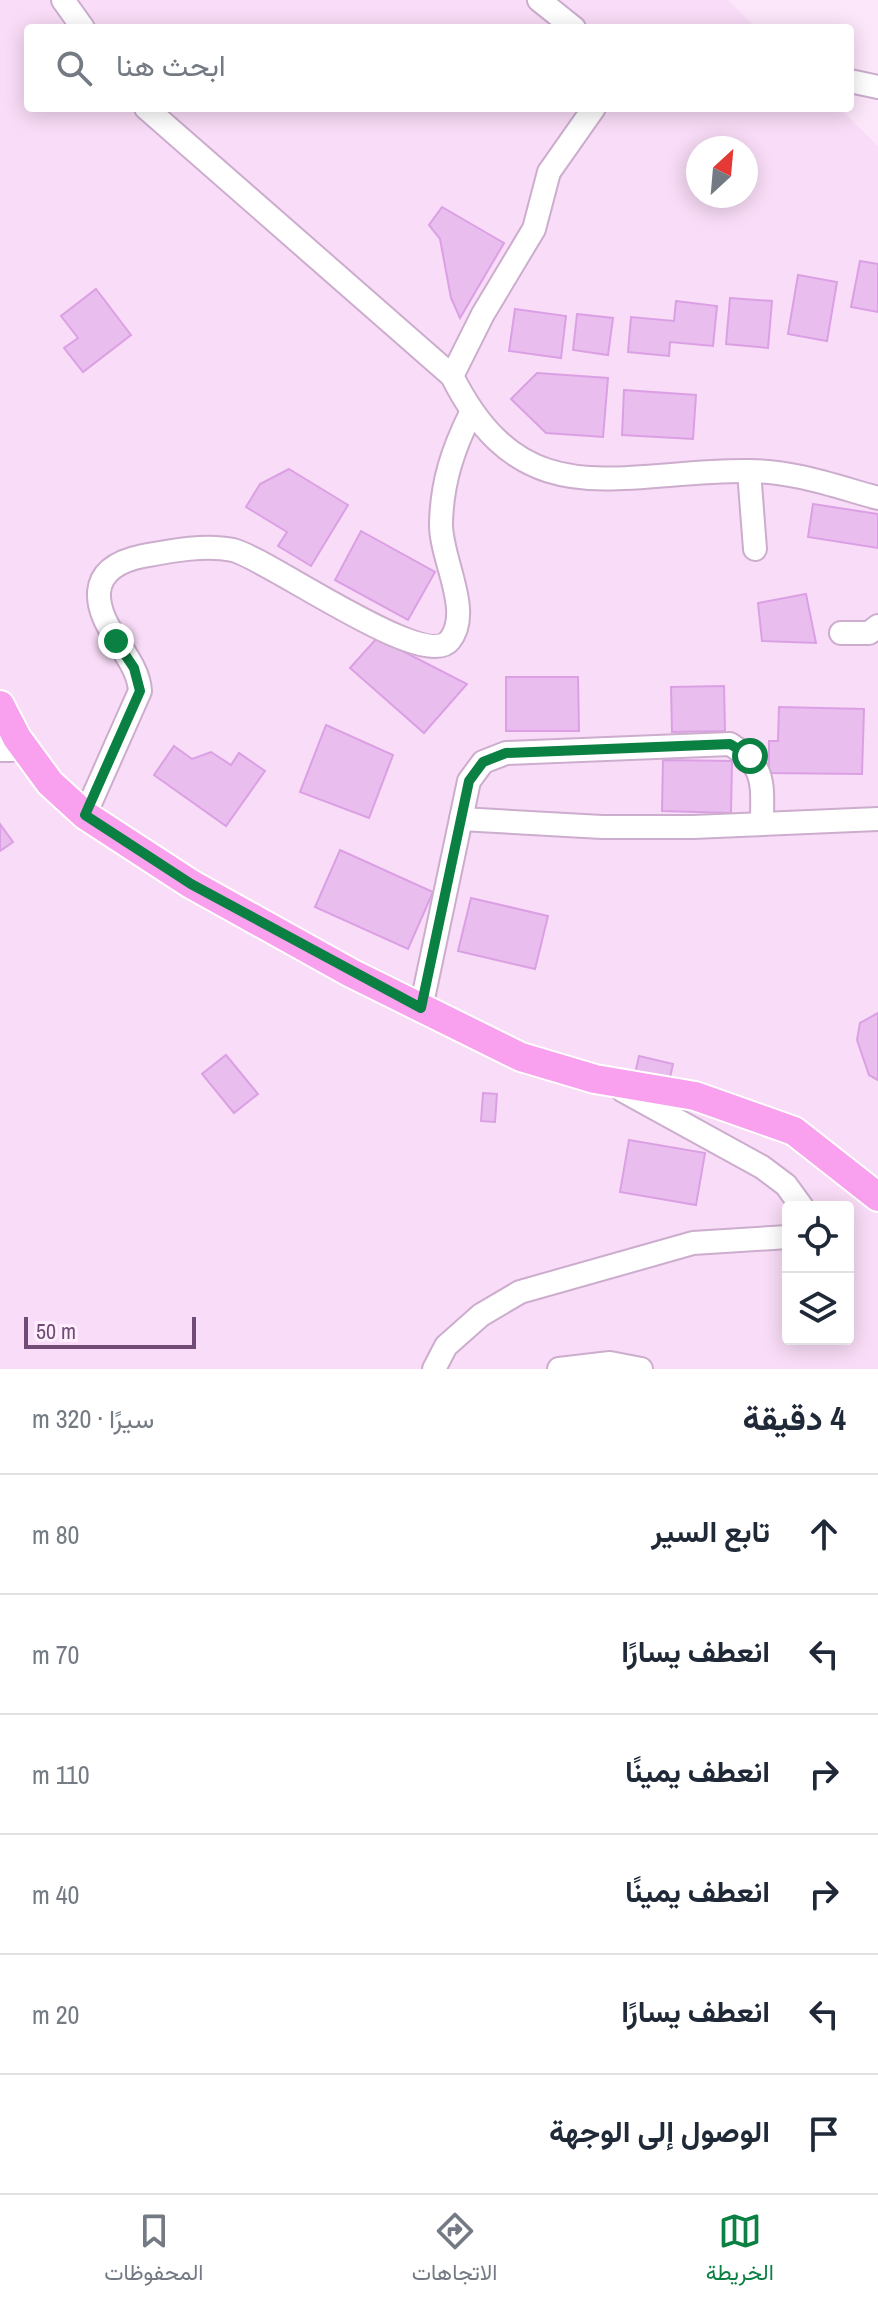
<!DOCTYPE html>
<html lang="ar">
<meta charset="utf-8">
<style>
:root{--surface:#fff;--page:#f6f6f7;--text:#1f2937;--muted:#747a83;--line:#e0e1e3;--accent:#0b8043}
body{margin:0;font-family:"Archivo Narrow",Vazirmatn,sans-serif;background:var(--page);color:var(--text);direction:rtl}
.controls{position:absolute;right:24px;bottom:24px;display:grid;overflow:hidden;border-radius:8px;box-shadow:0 4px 20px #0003}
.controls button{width:72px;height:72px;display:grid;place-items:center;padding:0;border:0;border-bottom:2px solid var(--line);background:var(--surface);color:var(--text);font:40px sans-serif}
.compass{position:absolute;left:686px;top:136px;width:72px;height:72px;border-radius:50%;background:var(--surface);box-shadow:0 4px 20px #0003;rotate:26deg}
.scale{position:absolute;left:24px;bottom:20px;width:172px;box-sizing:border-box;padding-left:8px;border:4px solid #704b76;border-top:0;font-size:22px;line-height:28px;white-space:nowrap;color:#704b76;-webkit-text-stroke:6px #ffeefd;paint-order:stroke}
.stop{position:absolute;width:24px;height:24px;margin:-18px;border:6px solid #0b8043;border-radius:50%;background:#fff}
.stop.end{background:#0b8043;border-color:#fff;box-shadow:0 2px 8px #0008}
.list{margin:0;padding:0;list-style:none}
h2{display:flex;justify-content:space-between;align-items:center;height:104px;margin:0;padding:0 32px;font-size:34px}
h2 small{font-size:26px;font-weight:400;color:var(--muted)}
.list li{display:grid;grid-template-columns:52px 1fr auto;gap:24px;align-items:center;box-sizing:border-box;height:120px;padding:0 32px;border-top:2px solid var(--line)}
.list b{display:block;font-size:30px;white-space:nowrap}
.list em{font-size:26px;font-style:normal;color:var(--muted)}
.icon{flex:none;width:44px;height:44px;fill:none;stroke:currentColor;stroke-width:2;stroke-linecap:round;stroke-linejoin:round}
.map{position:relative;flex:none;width:878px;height:1369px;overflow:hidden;direction:ltr}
.search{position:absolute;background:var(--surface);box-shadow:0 4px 20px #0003;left:24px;right:24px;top:24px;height:88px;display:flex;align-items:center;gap:20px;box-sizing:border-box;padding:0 28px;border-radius:8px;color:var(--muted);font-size:30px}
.sheet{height:824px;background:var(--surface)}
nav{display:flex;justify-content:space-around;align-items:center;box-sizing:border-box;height:112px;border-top:2px solid var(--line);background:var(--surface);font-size:22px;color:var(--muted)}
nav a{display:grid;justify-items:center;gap:4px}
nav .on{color:var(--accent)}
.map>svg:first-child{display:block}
</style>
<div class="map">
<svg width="878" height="1369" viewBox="0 0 878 1369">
<rect width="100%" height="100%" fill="#fce7fa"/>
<path fill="#f9dcf7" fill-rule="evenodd" d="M0 0H728L756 28H28V108H839L878 146V1369H0ZM698 148H746V196H698ZM788 1207H848V1339H788Z"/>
<g fill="#eabdef" stroke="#dba0e4" stroke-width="2">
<path d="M442 207 504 243 460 318 451 298 440 239 429 225Z"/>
<path d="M860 261 878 264V312L851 307Z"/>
<path d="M798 275 837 282 827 341 788 334Z"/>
<path d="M96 289 131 335 83 372 64 348 78 338 61 316Z"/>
<path d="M730 298 772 301 768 348 726 344Z"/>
<path d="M676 301 717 306 713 346 670 342 669 356 628 352 631 317 674 321Z"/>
<path d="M515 309 566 316 561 358 509 351Z"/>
<path d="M577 314 613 318 608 355 573 350Z"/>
<path d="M537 373 608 378 603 437 546 433 511 399Z"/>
<path d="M624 390 696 395 693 439 622 435Z"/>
<path d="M289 469 348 505 311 566 278 546 287 532 246 507 260 484Z"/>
<path d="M813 504 878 514V548L808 537Z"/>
<path d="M361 531 435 572 408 620 335 580Z"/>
<path d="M806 594 816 643 762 641 758 603Z"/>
<path d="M377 638 467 684 424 733 350 668Z"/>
<path d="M506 677H578L579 731H506Z"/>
<path d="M724 686 725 731 672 732 671 687Z"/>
<path d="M779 707 864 709 862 774 769 773V741H778Z"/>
<path d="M326 725 393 755 369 818 300 792Z"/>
<path d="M174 746 192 759 211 752 231 765 239 753 265 771 226 826 154 775Z"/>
<path d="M663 760 732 761 731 813 662 811Z"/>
<path d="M0 824 13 842 0 851Z"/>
<path d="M340 850 433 892 408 949 315 907Z"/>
<path d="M471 898 548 916 535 969 458 951Z"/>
<path d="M878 1013V1080L869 1075 857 1040 860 1023Z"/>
<path d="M226 1055 258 1094 234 1113 202 1074Z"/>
<path d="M639 1056 673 1064 669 1082 635 1074Z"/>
<path d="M483 1093 497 1094 495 1122 481 1121Z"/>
<path d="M629 1140 705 1153 696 1205 620 1192Z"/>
</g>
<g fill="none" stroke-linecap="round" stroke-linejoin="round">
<defs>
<g id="minor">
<path d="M63 0 83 28"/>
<path d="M539 0 574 28"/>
<path d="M850 81 878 87"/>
<path d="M146 108 452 376C524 520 620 470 748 471 794 471 834 486 878 498"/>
<path d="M452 376 483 314 534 229 549 172 594 108"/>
<path d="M749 471 755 549"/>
<path d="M841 633H869L878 626"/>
<path d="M0 750H11L17 738"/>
<path d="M85 815 140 691C138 656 97 629 99 592 101 569 123 560 143 556 170 551 205 544 233 550 269 559 425 673 450 640 473 611 440 558 441 523 442 482 453 449 471 413"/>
<path d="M461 819 602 827H693L878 819"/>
<path d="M421 1008 469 781 483 762 506 753 730 744C767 767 762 784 762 824"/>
<path d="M622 1090 762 1167 786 1185 802 1207"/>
<path d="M434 1369 446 1346 481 1315 520 1292 693 1243 788 1237"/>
<path d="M559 1369 610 1363 641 1369"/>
</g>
<path id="major" d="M0 705 17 738 50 783 85 815 191 884 351 973 521 1057 595 1079 695 1096 794 1131 878 1197"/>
</defs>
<use href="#minor" stroke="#ccadce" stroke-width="26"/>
<use href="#major" stroke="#fff" stroke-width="32"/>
<use href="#minor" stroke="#fff" stroke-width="22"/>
<use href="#major" stroke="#f9a1ee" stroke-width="28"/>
</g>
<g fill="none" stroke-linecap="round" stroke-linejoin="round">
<path stroke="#0b8043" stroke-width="10" d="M116 641 134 668 140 691 85 815 191 884 421 1008 469 781 483 762 506 753 730 744 750 756"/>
</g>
</svg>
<div class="controls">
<button><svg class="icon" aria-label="locate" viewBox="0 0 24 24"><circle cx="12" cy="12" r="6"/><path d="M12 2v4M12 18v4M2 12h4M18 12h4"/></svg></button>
<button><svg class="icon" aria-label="layers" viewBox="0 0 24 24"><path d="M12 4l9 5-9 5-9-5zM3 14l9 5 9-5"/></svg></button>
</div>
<svg class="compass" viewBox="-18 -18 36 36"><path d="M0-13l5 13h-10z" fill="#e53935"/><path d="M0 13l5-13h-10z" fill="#747a83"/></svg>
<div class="scale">50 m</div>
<div class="stop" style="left:750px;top:756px"></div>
<div class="stop end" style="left:116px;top:641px"></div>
<div class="search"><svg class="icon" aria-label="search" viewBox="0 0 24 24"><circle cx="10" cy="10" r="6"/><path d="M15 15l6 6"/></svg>ابحث هنا</div>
</div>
<section class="sheet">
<h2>4 دقيقة<small>سيرًا · 320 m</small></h2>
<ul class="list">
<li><svg class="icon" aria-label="ahead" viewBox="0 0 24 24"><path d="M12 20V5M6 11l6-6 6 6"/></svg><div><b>تابع السير</b></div><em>80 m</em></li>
<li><svg class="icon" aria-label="left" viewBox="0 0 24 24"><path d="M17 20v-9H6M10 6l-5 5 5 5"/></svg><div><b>انعطف يسارًا</b></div><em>70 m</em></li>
<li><svg class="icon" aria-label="right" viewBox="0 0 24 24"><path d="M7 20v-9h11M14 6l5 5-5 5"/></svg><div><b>انعطف يمينًا</b></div><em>110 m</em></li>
<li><svg class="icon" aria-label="right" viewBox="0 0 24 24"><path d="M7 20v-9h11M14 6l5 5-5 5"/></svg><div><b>انعطف يمينًا</b></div><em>40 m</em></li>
<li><svg class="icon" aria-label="left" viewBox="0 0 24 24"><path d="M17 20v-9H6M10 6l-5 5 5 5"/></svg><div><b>انعطف يسارًا</b></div><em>20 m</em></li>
<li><svg class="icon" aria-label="arrive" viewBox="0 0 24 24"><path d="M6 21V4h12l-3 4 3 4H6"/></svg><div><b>الوصول إلى الوجهة</b></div></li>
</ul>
</section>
<nav>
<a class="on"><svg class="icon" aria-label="map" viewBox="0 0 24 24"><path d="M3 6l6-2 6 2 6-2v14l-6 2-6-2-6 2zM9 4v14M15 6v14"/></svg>الخريطة</a>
<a><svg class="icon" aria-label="directions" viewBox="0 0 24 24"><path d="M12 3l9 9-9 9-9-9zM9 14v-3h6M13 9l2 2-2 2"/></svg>الاتجاهات</a>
<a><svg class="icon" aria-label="saved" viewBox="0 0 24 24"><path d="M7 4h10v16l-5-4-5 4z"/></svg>المحفوظات</a>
</nav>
